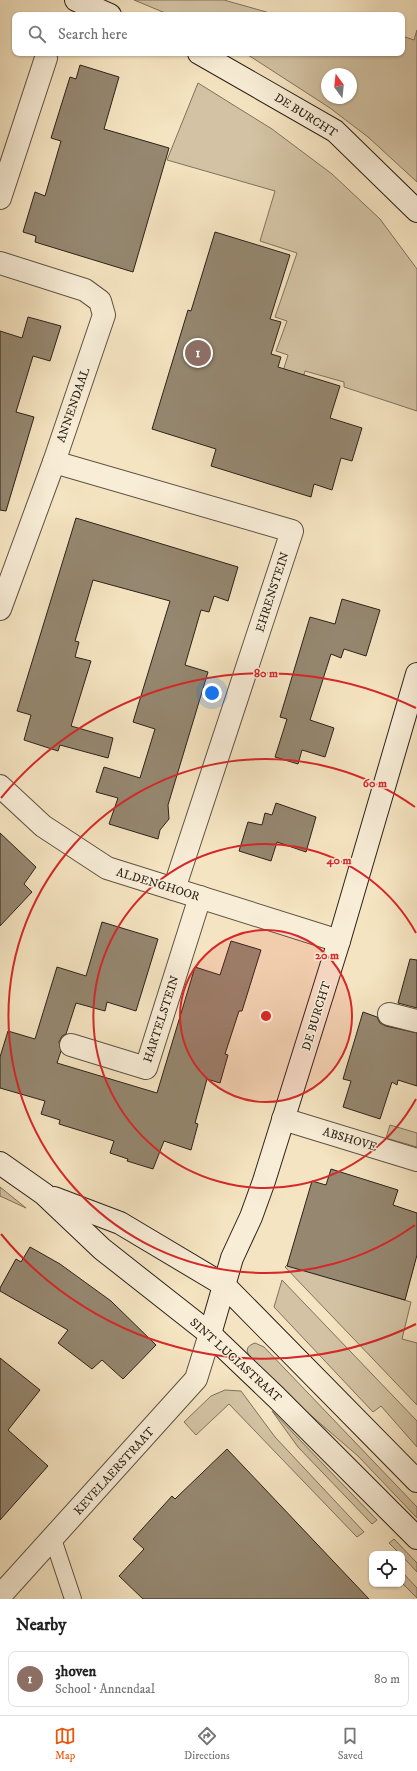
<!DOCTYPE html>
<meta charset="utf-8">
<style>
:root{--surface:#fff;--page:#f2f2f2;--text:#222;--muted:#767676;--line:#e0e0e0;--accent:#ea580c}
body{margin:0;font-family:"IM FELL DW Pica",serif;background:var(--page);color:var(--text)}
.controls{position:absolute;right:12px;bottom:12px;display:grid;overflow:hidden;border-radius:8px;box-shadow:0 1px 3px #0004}
.controls button{width:36px;height:36px;display:grid;place-items:center;padding:0;border:0;border-bottom:1px solid var(--line);background:var(--surface);color:var(--text);font:20px sans-serif}
.compass{position:absolute;left:321px;top:68px;width:36px;height:36px;border-radius:50%;background:var(--surface);box-shadow:0 1px 3px #0004;rotate:345deg}
.you{position:absolute;left:212px;top:693px;width:14px;height:14px;margin:-10px;border:3px solid #fff;border-radius:50%;background:#1a73e8;box-shadow:0 0 0 6px #1a73e833}
.badge{display:grid;place-items:center;width:26px;height:26px;border-radius:50%;background:var(--accent);color:#fff;font-size:13px;font-weight:700}
.pin{position:absolute;translate:-50% -50%;border:2px solid #fff;box-shadow:0 1px 4px #0006}
.list{margin:0;padding:0;list-style:none}
h2{display:flex;justify-content:space-between;align-items:center;height:52px;margin:0;padding:0 16px;font-size:17px}
h2 small{font-size:13px;font-weight:400;color:var(--muted)}
.list li{display:grid;grid-template-columns:26px 1fr auto;gap:12px;align-items:center;box-sizing:border-box;height:56px;margin:0 8px 8px;padding:0 8px;border:1px solid var(--line);border-radius:8px}
.list b{display:block;font-size:15px;white-space:nowrap}
.list p{margin:0;font-size:13px;white-space:nowrap;color:var(--muted)}
.list em{font-size:13px;font-style:normal;color:var(--muted)}
.icon{flex:none;width:22px;height:22px;fill:none;stroke:currentColor;stroke-width:2;stroke-linecap:round;stroke-linejoin:round}
.map{position:relative;flex:none;width:417px;height:1599px;overflow:hidden}
.search{position:absolute;background:var(--surface);box-shadow:0 1px 3px #0004;left:12px;right:12px;top:12px;height:44px;display:flex;align-items:center;gap:10px;box-sizing:border-box;padding:0 14px;border-radius:8px;color:var(--muted);font-size:15px}
.sheet{height:116px;background:var(--surface)}
nav{display:flex;justify-content:space-around;align-items:center;box-sizing:border-box;height:56px;border-top:1px solid var(--line);background:var(--surface);font-size:11px;color:var(--muted)}
nav a{display:grid;justify-items:center;gap:2px}
nav .on{color:var(--accent)}
.map>svg:first-child{display:block}
</style>
<div class="map">
<svg width="417" height="1599" viewBox="0 0 417 1599">
<rect width="100%" height="100%" fill="#f5e4c1"/>
<filter id="stains"><feTurbulence type="fractalNoise" baseFrequency=".005" numOctaves="4"/><feColorMatrix values="0 0 0 0 .2 0 0 0 0 .09 0 0 0 0 .02 0 0 0 .5 -.17"/></filter>
<radialGradient id="worn" r=".72"><stop offset=".6" stop-color="#630" stop-opacity="0"/><stop offset="1" stop-color="#630" stop-opacity=".3"/></radialGradient>
<g fill="#d3c3a4" stroke="#80725e" fill-rule="evenodd">
<path d="M134 0H224L277 15H170Z"/>
<path d="M417 30V182L368 137 330 108 245 53H402V36L414 40ZM327 74H351V98H327Z"/>
<path d="M198 83 272 129 332 174 380 219 417 269V411L344 387V382L305 371 298 395 278 388 288 355 276 351 287 321 275 317 297 253 260 241 275 191 167 160Z"/>
<path d="M390 1125 417 1133V1147L386 1138Z"/>
<path d="M0 1187 26 1208 0 1196Z"/>
<path d="M287 1265 411 1302 402 1339 417 1343V1405L285 1267Z"/>
<path d="M282 1280 417 1421V1447L381 1406 373 1412 274 1307Z"/>
<path d="M255 1343 264 1347 417 1507V1518L358 1456 286 1394 251 1358C245 1351 246 1346 255 1343Z"/>
<path d="M225 1390 241 1391 275 1437 364 1532 357 1537 229 1404 196 1435 184 1422 211 1396Z"/>
<path d="M272 1411 377 1520 372 1524 298 1447Z"/>
<path d="M394 1539 417 1563V1572L402 1556V1554H400L389 1543Z"/>
<path d="M402 1572 417 1588V1598L402 1583Z"/>
</g>
<g fill="#958770" stroke="#2c2219">
<path d="M80 65 119 77 104 129 169 148 133 272 35 242 36 236 23 232 35 192 45 196 61 141 51 138 70 77 76 79Z"/>
<path d="M215 232 290 255 270 319 281 322 271 354 281 357 278 367 340 386 330 418 362 428 352 461 341 458 332 490 314 484 311 497 211 466 216 449 152 429 188 310 191 311Z"/>
<path d="M28 317 61 326 50 361 33 356 16 412 34 417 6 511 0 510V331L22 338Z"/>
<path d="M76 518 238 567 228 601 214 596 209 612 201 610 185 665 208 672 168 805 169 819 160 830 158 839 109 824 118 798 96 792 104 767 140 778 155 729 133 722 170 601 93 580 75 641 79 642 75 657 91 661 71 726 113 738 108 758 60 745 58 751 24 740 31 715 17 711Z"/>
<path d="M342 599 380 610 366 656 344 649 341 658 331 654 310 720 334 728 325 757 302 750 298 764 275 757 287 719 280 717 310 617 335 624Z"/>
<path d="M276 803 316 817 306 852 277 842 271 861 239 851 248 822 262 825 265 813 272 815Z"/>
<path d="M0 833 36 867 24 884 32 892 0 926Z"/>
<path d="M102 922 158 939 136 1011 107 1002 105 1011 76 1003 66 1034 62 1036 59 1042 61 1051 57 1063 157 1093 195 967 220 975 231 941 261 950 242 1011H239L225 1054 228 1055 220 1083 207 1079 195 1123 198 1124 191 1150 164 1141 153 1169 127 1161 128 1159 110 1153 114 1141 59 1124 60 1120 41 1114 45 1101 0 1088V1057L8 1031 35 1039 57 967 86 976Z"/>
<path d="M410 959 417 960V1008L398 1003Z"/>
<path d="M363 1012 377 1017 380 1023 386 1026 417 1033V1086L398 1080 397 1085 392 1082 380 1119 343 1107 351 1081 343 1079Z"/>
<path d="M331 1169 398 1190 393 1205 417 1213V1255L405 1300 287 1266 312 1181 326 1185Z"/>
<path d="M30 1247 60 1264 111 1301 156 1345 123 1379 102 1360 92 1369 58 1343 68 1330 0 1291V1288L16 1259 21 1262Z"/>
<path d="M0 1358 40 1390 8 1430 48 1466 0 1520Z"/>
<path d="M227 1449 369 1599H143L119 1576 144 1549 133 1539 172 1496 175 1499Z"/>
</g>
<g fill="none" stroke-linecap="round" stroke-linejoin="round">
<defs>
<path id="lane" d="M53 1539 73 1599"/>
<g id="street">
<path d="M0 198 46 58"/>
<path d="M0 263 85 290 100 301 104 315 54 462 0 609"/>
<path d="M54 462 292 531 174 889"/>
<path d="M0 786 43 826 107 868 339 941"/>
<path d="M389 1014 417 1021"/>
<path d="M71 1045 146 1068 200 897"/>
<path d="M283 1119 417 1160"/>
<path d="M0 1596 196 1379 210 1334"/>
</g>
<g id="secondary">
<path d="M76 0 110 15"/>
<path d="M199 53 335 131 417 211"/>
<path d="M0 1163 44 1194 102 1249 210 1334 276 1397 417 1538"/>
<path d="M54 1198 120 1223 224 1285 417 1481"/>
<path d="M210 1334 232 1258 251 1217 264 1181 339 941 417 674"/>
</g>
</defs>
<use href="#lane" stroke="#5e5243" stroke-width="18"/>
<use href="#street" stroke="#5e5243" stroke-width="24"/>
<use href="#secondary" stroke="#2c2219" stroke-width="24"/>
<use href="#lane" stroke="#f8edd7" stroke-width="16"/>
<use href="#street" stroke="#f8edd7" stroke-width="22"/>
<use href="#secondary" stroke="#f8edd7" stroke-width="22"/>
</g>
<circle cx="266" cy="1016" r="86" fill="#d62828" fill-opacity=".12"/>
<g fill="none" stroke="#d62828" stroke-width="2">
<circle cx="266" cy="1016" r="86"/>
<path d="M416 1099A172 172 0 1 1 416 933"/>
<path d="M415 1225A257 257 0 1 1 415 807"/>
<path d="M416 1324A343 343 0 0 1 1 1234M1 798A343 343 0 0 1 416 708"/>
</g>
<g text-anchor="middle" stroke-width="3" stroke-linejoin="round" paint-order="stroke">
<g font-size="12" fill="#2c2219" stroke="#f8edd7">
<text transform="translate(306 115) rotate(32)" y="4">DE BURCHT</text>
<text transform="translate(73 405) rotate(-71)" y="4">ANNENDAAL</text>
<text transform="translate(272 592) rotate(-72)" y="4">EHRENSTEIN</text>
<text transform="translate(158 884) rotate(17)" y="4">ALDENGHOOR</text>
<text transform="translate(316 1016) rotate(-73)" y="4">DE BURCHT</text>
<text transform="translate(161 1019) rotate(-72)" y="4">HARTELSTEIN</text>
<text transform="translate(350 1139) rotate(17)" y="4">ABSHOVE</text>
<text transform="translate(236 1360) rotate(42)" y="4">SINT LUCIASTRAAT</text>
<text transform="translate(114 1471) rotate(-48)" y="4">KEVELAERSTRAAT</text>
</g>
</g>
<circle cx="266" cy="1016" r="6" fill="#d62828" stroke="#f8edd7" stroke-width="2"/>
<g font-size="12" text-anchor="middle" font-weight="bold" fill="#d62828" stroke="#f8edd7" stroke-width="3" stroke-linejoin="round" paint-order="stroke">
<text x="266" y="677">80 m</text>
<text x="375" y="787">60 m</text>
<text x="339" y="864">40 m</text>
<text x="327" y="959">20 m</text>
</g>
<rect width="100%" height="100%" filter="url(#stains)"/>
<rect width="100%" height="100%" fill="url(#worn)"/>
</svg>
<div class="controls">
<button><svg class="icon" aria-label="locate" viewBox="0 0 24 24"><circle cx="12" cy="12" r="6"/><path d="M12 2v4M12 18v4M2 12h4M18 12h4"/></svg></button>
</div>
<svg class="compass" viewBox="-18 -18 36 36"><path d="M0-13l5 13h-10z" fill="#e53935"/><path d="M0 13l5-13h-10z" fill="#767676"/></svg>
<div class="you"></div>
<div class="pin badge" style="left:198px;top:353px;background:#8d6e63">1</div>
<div class="search"><svg class="icon" aria-label="search" viewBox="0 0 24 24"><circle cx="10" cy="10" r="6"/><path d="M15 15l6 6"/></svg>Search here</div>
</div>
<section class="sheet">
<h2>Nearby<small></small></h2>
<ul class="list">
<li><span class="badge" style="background:#8d6e63">1</span><div><b>3hoven</b><p>School · Annendaal</p></div><em>80 m</em></li>
</ul>
</section>
<nav>
<a class="on"><svg class="icon" aria-label="map" viewBox="0 0 24 24"><path d="M3 6l6-2 6 2 6-2v14l-6 2-6-2-6 2zM9 4v14M15 6v14"/></svg>Map</a>
<a><svg class="icon" aria-label="directions" viewBox="0 0 24 24"><path d="M12 3l9 9-9 9-9-9zM9 14v-3h6M13 9l2 2-2 2"/></svg>Directions</a>
<a><svg class="icon" aria-label="saved" viewBox="0 0 24 24"><path d="M7 4h10v16l-5-4-5 4z"/></svg>Saved</a>
</nav>
